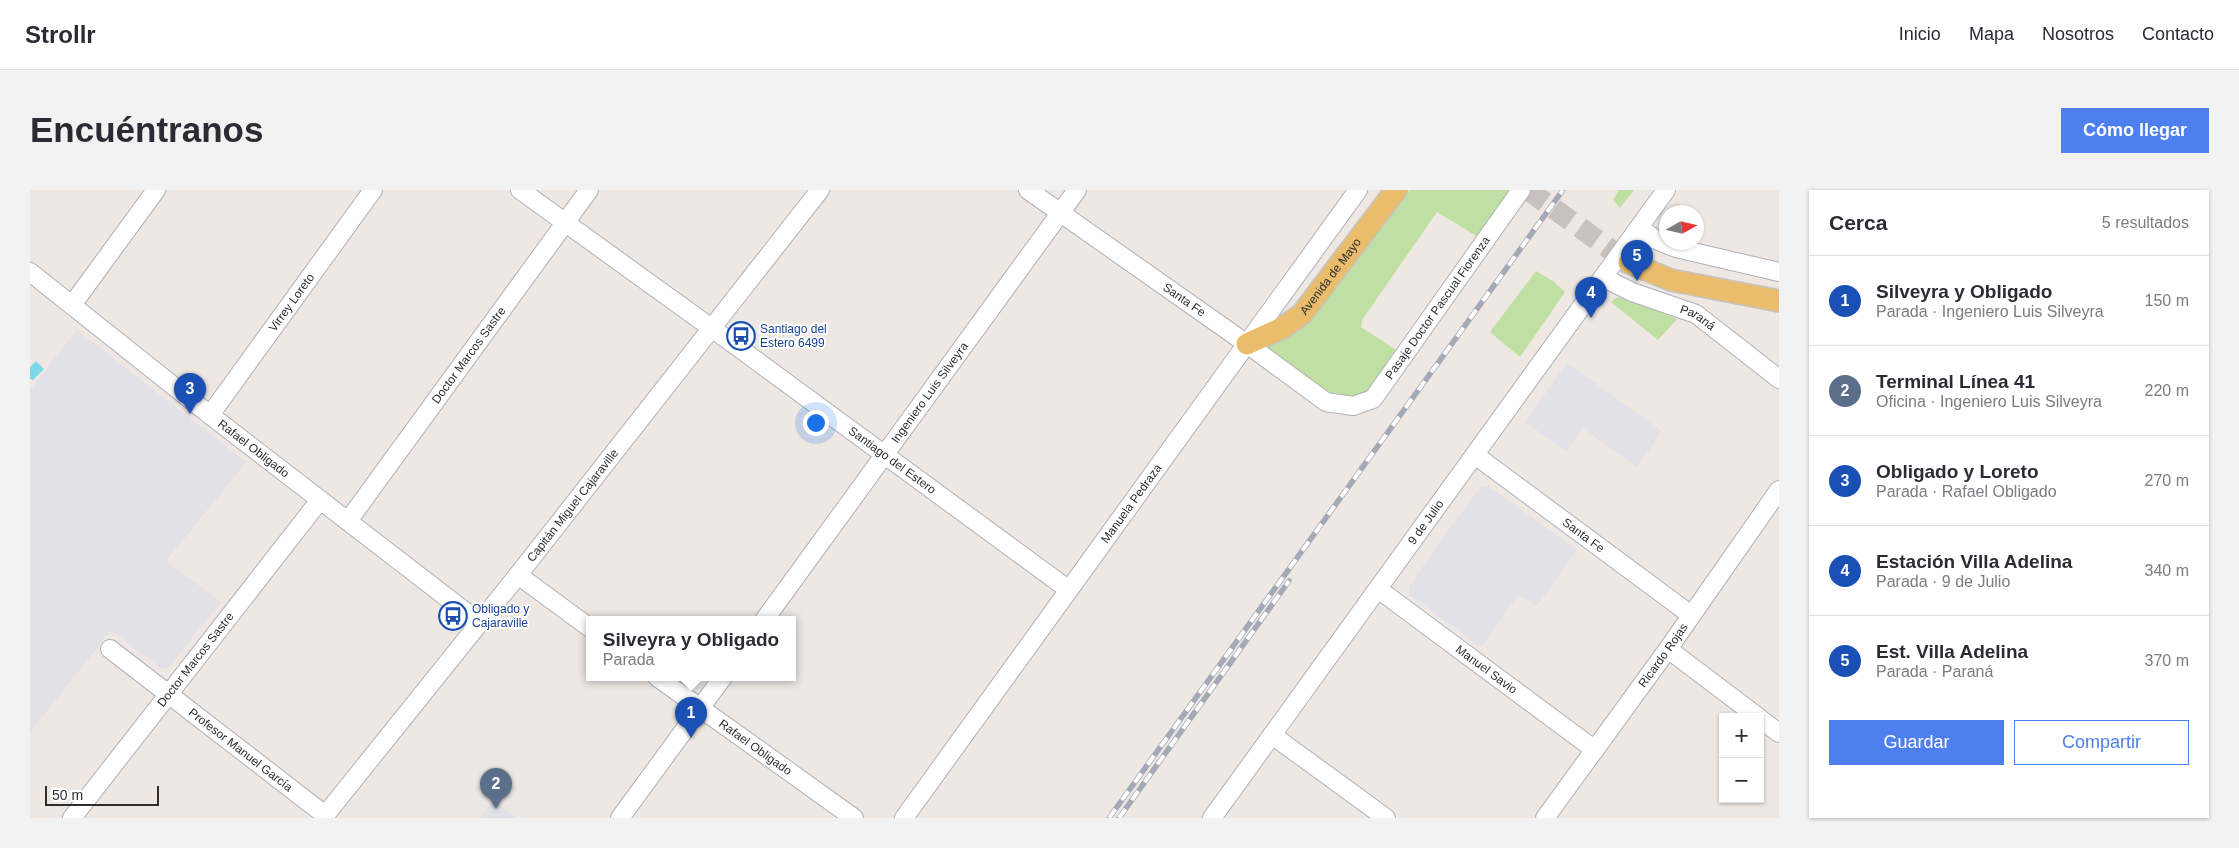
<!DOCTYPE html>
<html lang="es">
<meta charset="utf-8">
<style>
:root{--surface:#fff;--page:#f2f2f3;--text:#2b2b33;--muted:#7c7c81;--line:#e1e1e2;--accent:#4d7fef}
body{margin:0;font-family:Helvetica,sans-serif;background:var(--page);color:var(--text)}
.controls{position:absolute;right:15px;bottom:15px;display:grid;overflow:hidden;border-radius:0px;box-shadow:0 1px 4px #0004}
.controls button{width:45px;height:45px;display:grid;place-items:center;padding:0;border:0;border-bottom:1px solid var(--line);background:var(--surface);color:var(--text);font:25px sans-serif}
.compass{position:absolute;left:1629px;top:15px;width:45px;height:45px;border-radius:50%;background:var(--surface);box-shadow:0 1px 4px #0004;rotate:82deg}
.scale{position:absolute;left:15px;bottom:12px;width:114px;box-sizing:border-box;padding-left:5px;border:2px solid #2e2e2e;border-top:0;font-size:14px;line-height:18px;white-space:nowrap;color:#2e2e2e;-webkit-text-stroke:4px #fff;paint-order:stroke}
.you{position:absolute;left:785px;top:232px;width:18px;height:18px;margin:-12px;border:4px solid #fff;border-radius:50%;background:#1a73e8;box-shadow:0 0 0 8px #1a73e833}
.badge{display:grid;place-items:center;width:32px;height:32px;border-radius:50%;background:var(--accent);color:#fff;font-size:16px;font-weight:700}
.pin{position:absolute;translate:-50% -41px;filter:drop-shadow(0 1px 2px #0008)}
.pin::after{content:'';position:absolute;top:26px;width:18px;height:15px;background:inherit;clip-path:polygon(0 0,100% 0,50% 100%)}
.popup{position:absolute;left:556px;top:426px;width:210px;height:65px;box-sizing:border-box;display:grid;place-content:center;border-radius:0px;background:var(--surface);filter:drop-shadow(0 1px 4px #0005);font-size:16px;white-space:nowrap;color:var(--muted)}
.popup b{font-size:19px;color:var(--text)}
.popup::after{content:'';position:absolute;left:50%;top:100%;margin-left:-10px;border:10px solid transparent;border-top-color:var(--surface)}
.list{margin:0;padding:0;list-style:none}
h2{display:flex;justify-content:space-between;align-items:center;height:65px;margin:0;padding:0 20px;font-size:21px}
h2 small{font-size:16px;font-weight:400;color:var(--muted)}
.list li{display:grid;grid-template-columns:32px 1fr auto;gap:15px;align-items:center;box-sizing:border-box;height:90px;padding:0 20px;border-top:1px solid var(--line)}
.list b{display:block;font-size:19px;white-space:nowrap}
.list p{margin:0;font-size:16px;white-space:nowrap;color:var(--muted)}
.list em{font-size:16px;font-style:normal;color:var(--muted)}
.actions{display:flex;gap:10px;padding:15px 20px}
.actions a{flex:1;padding:11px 0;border:1px solid var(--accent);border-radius:0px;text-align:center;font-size:18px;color:var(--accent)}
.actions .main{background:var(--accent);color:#fff}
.map{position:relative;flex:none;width:1749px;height:628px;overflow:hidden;border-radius:0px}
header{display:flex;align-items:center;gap:30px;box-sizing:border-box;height:70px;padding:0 25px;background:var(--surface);border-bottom:1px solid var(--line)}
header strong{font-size:24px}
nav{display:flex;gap:28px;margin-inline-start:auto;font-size:18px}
.intro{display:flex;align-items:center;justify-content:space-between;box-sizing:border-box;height:120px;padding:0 30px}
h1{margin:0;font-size:35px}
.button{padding:12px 22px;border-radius:0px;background:var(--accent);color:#fff;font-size:18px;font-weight:700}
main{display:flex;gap:30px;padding:0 30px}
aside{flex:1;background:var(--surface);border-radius:0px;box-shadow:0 1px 4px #0004}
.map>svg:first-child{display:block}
</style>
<header>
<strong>Strollr</strong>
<nav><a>Inicio</a><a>Mapa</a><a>Nosotros</a><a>Contacto</a></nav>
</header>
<div class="intro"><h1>Encuéntranos</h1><a class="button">Cómo llegar</a></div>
<main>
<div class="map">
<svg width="1749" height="628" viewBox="0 0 1749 628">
<rect width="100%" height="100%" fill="#eee7e2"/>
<g fill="#e2e1e7">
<path d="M47 140 216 272 136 371 191 412 138 478 132 479 81 440 0 542V200Z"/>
<path d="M1537 173 1632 241 1607 277 1553 238 1536 261 1495 232Z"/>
<path d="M1458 296 1547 360 1507 416 1489 404 1451 457 1380 405 1379 397 1413 347 1451 297Z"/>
<path d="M463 611 487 628H450Z"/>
</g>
<g fill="#bfe0a2">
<path d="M1380 0H1480L1448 47 1407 22 1332 130 1331 137 1369 162C1360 175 1349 195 1335 204 1309 222 1256 173 1235 157L1368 10Z"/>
<path d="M1589 0H1604L1590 18 1583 10Z"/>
<path d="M1506 81 1523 91 1535 102 1490 167 1460 142Z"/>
<path d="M1588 107 1604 110 1647 129 1628 150 1581 112Z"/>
</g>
<path fill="#7dd8e8" d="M6 171 14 179 3 190 0 189V177Z"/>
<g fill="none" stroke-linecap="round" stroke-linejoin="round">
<path stroke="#c8c2be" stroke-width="21" stroke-dasharray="21 11" stroke-linecap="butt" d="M1498 0 1599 73"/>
<defs>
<g id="minor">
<path id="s1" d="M490 0 705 155 1039 400"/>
<path id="s2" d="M998 0 1217 154 1296 212 1323 216 1343 209 1491 0"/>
<path d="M1610 38 1626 50 1646 58 1749 82"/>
<path id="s3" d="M0 82 180 225 450 433"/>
<path id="s4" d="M1574 88 1602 102 1666 124 1749 189"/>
<path d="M42 115 126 0"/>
<path id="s5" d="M180 225 343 0"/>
<path id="s6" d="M1445 265 1661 425"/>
<path id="s7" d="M318 331 559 0"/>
<path d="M488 385 560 438"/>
<path id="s8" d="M1348 399 1565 560"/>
<path id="s9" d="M735 429 1047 0"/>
<path id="s10" d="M80 459 295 625"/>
<path d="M1638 459 1728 527"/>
<path id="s11" d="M627 487 824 628"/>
<path d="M1730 529 1749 543"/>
<path d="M1242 545 1356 628"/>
<path id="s12" d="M42 628 290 310"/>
<path id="s13" d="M293 628 488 385 790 0"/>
<path d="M590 628 693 487"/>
<path id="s14" d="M874 628 1328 0"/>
<path id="s15" d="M1182 628 1636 0"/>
<path id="s16" d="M1515 628 1638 459 1749 300"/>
</g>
<g id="major">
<path d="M1599 73 1641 90 1749 111"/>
<path id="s17" d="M1217 154 1252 138 1272 124 1366 0"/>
</g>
</defs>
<use href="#minor" stroke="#aeb1b9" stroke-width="20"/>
<use href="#major" stroke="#c4c4c4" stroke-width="24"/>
<use href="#minor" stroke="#fff" stroke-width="18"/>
<use href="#major" stroke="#e9bd6c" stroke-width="21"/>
<defs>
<g id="rail">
<path d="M1079 628 1533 0"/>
<path d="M1089 628 1259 391"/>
</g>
</defs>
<use href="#rail" stroke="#a4a9b7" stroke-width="5.5"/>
<use href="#rail" stroke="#fff" stroke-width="4" stroke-dasharray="11" stroke-linecap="butt"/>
</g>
<defs>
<symbol id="bus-ring" viewBox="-11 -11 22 22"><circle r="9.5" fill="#fff" stroke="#1a4fb4" stroke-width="1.5"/><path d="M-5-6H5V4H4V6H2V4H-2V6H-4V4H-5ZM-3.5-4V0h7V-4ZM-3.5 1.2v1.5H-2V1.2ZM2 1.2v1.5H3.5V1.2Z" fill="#1a4fb4"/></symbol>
</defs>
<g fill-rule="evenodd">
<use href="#bus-ring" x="695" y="130" width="32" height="32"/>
<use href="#bus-ring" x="407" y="410" width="32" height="32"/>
</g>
<g text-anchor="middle" stroke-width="4" stroke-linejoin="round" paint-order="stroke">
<g font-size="12" fill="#2e2e2e" stroke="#fff">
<text dy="4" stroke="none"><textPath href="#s17" startOffset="110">Avenida de Mayo</textPath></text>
<text dy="4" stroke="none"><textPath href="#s2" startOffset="191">Santa Fe</textPath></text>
<text dy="4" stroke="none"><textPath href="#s5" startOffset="139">Virrey Loreto</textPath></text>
<text dy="4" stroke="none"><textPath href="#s2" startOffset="526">Pasaje Doctor Pascual Fiorenza</textPath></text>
<text dy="4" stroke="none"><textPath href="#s4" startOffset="102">Paraná</textPath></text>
<text dy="4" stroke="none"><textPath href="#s7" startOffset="205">Doctor Marcos Sastre</textPath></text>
<text dy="4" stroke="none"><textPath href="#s9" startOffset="280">Ingeniero Luis Silveyra</textPath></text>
<text dy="4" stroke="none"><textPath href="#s3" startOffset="285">Rafael Obligado</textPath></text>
<text dy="4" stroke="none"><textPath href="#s1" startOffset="460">Santiago del Estero</textPath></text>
<text dy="4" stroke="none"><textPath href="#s14" startOffset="388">Manuela Pedraza</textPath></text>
<text dy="4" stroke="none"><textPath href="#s13" startOffset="400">Capitán Miguel Cajaraville</textPath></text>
<text dy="4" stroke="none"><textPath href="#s15" startOffset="365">9 de Julio</textPath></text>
<text dy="4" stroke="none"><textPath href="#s6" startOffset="135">Santa Fe</textPath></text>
<text dy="4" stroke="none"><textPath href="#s16" startOffset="201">Ricardo Rojas</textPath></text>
<text dy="4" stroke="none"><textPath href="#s12" startOffset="201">Doctor Marcos Sastre</textPath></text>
<text dy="4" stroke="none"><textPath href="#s8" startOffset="135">Manuel Savio</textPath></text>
<text dy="4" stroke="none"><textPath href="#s11" startOffset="121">Rafael Obligado</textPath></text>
<text dy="4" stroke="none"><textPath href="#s10" startOffset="165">Profesor Manuel García</textPath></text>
</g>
<g font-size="12" fill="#164399" stroke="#fff" text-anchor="start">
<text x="730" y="143">Santiago del<tspan x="730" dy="14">Estero 6499</tspan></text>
<text x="442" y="423">Obligado y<tspan x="442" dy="14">Cajaraville</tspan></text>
</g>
</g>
</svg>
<div class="controls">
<button>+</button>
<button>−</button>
</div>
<svg class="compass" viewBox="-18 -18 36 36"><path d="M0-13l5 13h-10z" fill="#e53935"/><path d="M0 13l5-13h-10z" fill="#7c7c81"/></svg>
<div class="scale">50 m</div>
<div class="you"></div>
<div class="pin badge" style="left:661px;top:548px;background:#1a4fb4">1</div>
<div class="popup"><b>Silveyra y Obligado</b>Parada</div>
<div class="pin badge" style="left:466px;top:619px;background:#5c6f8a">2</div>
<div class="pin badge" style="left:160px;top:224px;background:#1a4fb4">3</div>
<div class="pin badge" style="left:1561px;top:128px;background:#1a4fb4">4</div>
<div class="pin badge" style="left:1607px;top:91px;background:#1a4fb4">5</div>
</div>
<aside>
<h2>Cerca<small>5 resultados</small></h2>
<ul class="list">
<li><span class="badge" style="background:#1a4fb4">1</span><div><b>Silveyra y Obligado</b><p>Parada · Ingeniero Luis Silveyra</p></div><em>150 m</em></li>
<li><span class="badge" style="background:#5c6f8a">2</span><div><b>Terminal Línea 41</b><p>Oficina · Ingeniero Luis Silveyra</p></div><em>220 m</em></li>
<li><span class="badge" style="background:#1a4fb4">3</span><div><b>Obligado y Loreto</b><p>Parada · Rafael Obligado</p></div><em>270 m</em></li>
<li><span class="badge" style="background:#1a4fb4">4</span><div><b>Estación Villa Adelina</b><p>Parada · 9 de Julio</p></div><em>340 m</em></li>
<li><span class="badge" style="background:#1a4fb4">5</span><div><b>Est. Villa Adelina</b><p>Parada · Paraná</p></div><em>370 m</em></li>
</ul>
<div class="actions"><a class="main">Guardar</a><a>Compartir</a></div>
</aside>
</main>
